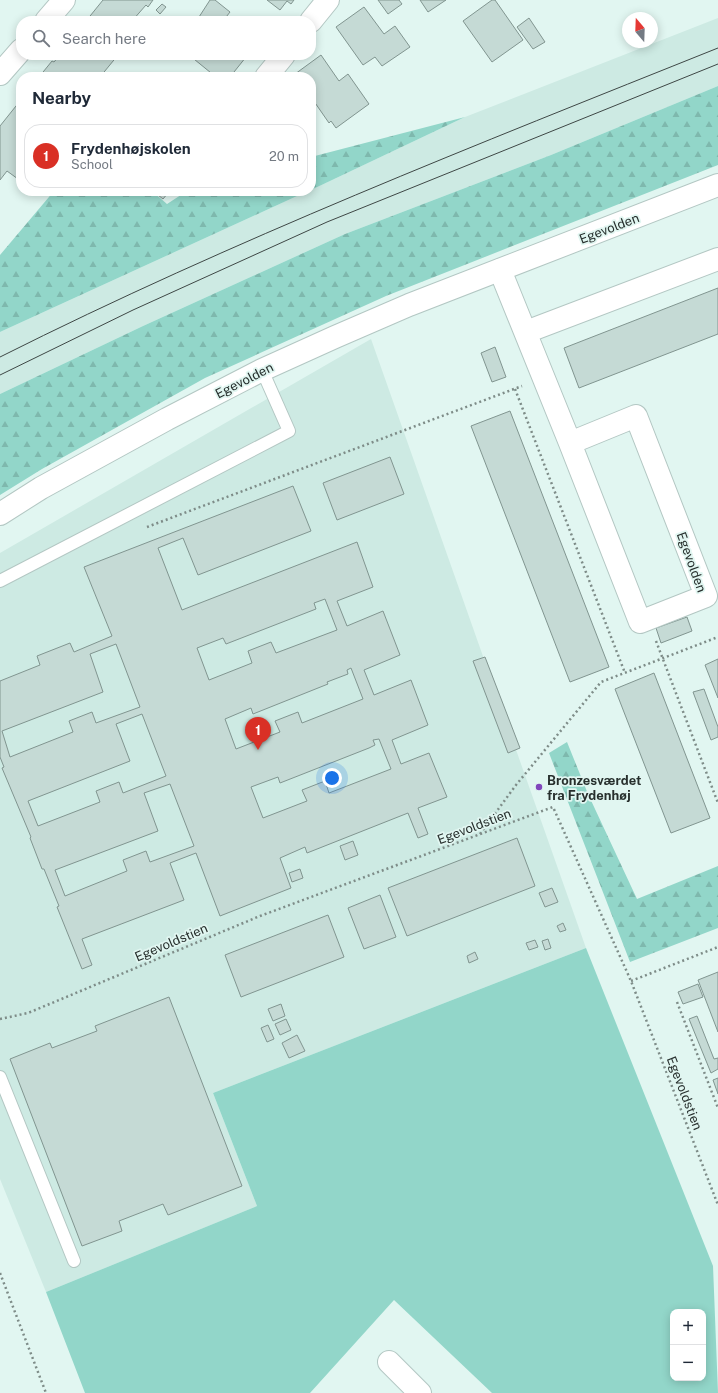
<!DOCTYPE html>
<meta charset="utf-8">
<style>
:root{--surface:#fff;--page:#f2f2f3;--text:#1f2937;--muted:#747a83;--line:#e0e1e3;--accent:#d93025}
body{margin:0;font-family:"Public Sans",sans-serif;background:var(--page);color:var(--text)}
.controls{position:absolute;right:12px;bottom:12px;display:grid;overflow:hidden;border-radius:8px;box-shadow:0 2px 10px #0003}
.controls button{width:36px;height:36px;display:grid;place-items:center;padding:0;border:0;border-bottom:1px solid var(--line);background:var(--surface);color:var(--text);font:20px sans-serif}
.compass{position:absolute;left:622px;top:12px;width:36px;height:36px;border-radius:50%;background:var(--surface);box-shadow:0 2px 10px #0003;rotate:341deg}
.you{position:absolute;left:332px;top:778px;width:14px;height:14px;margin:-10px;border:3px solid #fff;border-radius:50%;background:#1a73e8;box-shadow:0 0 0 6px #1a73e833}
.badge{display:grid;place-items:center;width:26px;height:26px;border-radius:50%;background:var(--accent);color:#fff;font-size:13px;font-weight:700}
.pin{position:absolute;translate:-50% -33px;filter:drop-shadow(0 1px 2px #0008)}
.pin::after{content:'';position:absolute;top:21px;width:14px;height:12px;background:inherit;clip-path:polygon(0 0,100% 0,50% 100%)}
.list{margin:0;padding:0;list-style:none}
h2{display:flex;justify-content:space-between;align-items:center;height:52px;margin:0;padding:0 16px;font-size:17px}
h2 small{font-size:13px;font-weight:400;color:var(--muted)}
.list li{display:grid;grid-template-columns:26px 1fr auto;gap:12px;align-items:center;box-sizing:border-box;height:64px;margin:0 8px 8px;padding:0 8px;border:1px solid var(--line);border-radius:16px}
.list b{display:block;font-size:15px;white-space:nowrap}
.list p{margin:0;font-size:13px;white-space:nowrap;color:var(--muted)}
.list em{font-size:13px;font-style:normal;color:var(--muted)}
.icon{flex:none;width:22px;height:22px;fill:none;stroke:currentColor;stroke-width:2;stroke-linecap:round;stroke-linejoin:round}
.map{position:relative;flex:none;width:718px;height:1393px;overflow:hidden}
.search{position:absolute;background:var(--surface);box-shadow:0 2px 10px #0003;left:16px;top:16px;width:300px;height:44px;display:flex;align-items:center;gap:10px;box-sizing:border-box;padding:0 14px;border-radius:16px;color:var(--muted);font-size:15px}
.panel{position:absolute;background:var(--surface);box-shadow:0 2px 10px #0003;left:16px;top:72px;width:300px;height:124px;border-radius:16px}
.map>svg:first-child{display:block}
</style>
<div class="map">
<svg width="718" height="1393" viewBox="0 0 718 1393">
<defs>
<pattern id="forest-firs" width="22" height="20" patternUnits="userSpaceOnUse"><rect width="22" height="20" fill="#92d6c9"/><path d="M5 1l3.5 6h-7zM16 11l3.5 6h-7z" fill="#7eb8ad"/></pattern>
</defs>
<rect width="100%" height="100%" fill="#e1f6f1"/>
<g fill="#cdeae3">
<path d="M718 18V86L551 155 345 234 143 326 0 394V332L308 191H311V190L465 117Z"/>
<path d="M371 339 586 948 213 1093 257 1206 46 1292 0 1179V553Z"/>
</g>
<g fill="url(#forest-firs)">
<path d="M718 86V165L386 296 205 378 42 469 0 495V394L143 326 345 234 551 155Z"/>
<path d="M465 117 311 190V157Z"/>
<path d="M54 191H152L167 204 187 191H308L0 332V255Z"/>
<path d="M567 742 588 794 637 899 718 866V928L630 962 549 753Z"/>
</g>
<path fill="#92d6c9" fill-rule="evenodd" d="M586 948 713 1266 718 1393H492L394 1300 310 1393H85L46 1292 257 1206 213 1093ZM673 1312H703V1378H673Z"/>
<g fill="#c5dad5" stroke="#819590" fill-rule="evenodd">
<path d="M103 0H153L148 7 146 5 132 21H86Z"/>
<path d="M210 0H215L230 12 223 21H215L211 18 208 21H204L199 17Z"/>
<path d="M267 0H294L291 4 287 1 280 10Z"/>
<path d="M378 0H399L402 4 388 14Z"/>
<path d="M420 0H446L428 12Z"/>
<path d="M492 0H495L523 40 492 62 463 21Z"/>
<path d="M162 4 166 7 160 14 156 10Z"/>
<path d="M364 7 384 34 395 26 410 47 382 66 375 57 363 65 336 27Z"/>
<path d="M529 18 545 42 533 49 517 27Z"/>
<path d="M60 55H118L100 77H39L52 61 54 62Z"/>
<path d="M189 55H244L246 57 230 77H216Z"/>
<path d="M321 55 339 81 348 74 369 104 336 128 331 121 329 123 311 97V77H297L295 74Z"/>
<path d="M20 101 21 159 17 164 21 167V176L18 179 7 171 0 180V126Z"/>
<path d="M153 191H166L168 193 163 199Z"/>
<path d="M718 288V334L579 388 564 348Z"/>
<path d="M495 347 506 377 492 382 481 353Z"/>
<path d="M510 411 609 667 570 682 471 426Z"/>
<path d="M390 457 404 494 337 520 323 483Z"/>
<path d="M293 486 311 531 198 575 183 538 158 548 182 610 357 542 373 587 337 601 347 626 383 611 400 655 364 670 374 695 411 680 428 725 392 740 401 764 429 753 447 797 418 808 428 834 418 838 408 813 307 853 305 847 280 858 291 888 220 916 196 853 170 863 184 900 82 939 92 965 82 969 57 907 59 906 44 869H42L30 838 31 837 2 768 4 767 0 757V681L40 665 37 656 70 643 74 652 112 636 84 567ZM325 599 337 630 276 653 271 642 248 651 252 663 209 680 197 648 223 638 226 644 316 609 314 603ZM116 644 140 707 96 723 92 712 69 721 73 732 10 757 2 731 103 692 90 654ZM351 668 363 699 302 723 298 712 275 721 280 732 236 749 225 719 251 708 253 714 328 684 327 682 348 674 347 670ZM142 714 166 776 123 793 119 782 96 791 100 802 38 826 28 801 130 761 116 724ZM379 739 391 769 329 793 325 781 302 790 307 801 263 818 251 787 278 777 280 783 369 748 375 745 373 740ZM170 784 194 846 150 862 146 851 123 860 127 871 65 896 55 870 158 831 144 793Z"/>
<path d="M687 617 692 631 661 643 656 628Z"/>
<path d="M485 657 520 748 508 753 473 661Z"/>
<path d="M718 659V698L705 665Z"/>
<path d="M654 673 710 818 671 833 615 689Z"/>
<path d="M704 689 718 727V737L711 740 693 692Z"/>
<path d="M517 838 535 886 407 936 388 888Z"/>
<path d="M353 841 358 855 345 860 340 846Z"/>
<path d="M300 869 303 878 292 882 289 873Z"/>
<path d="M552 888 558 902 545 907 539 893Z"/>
<path d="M380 895 396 937 364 949 348 908Z"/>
<path d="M328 915 344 957 241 997 225 955Z"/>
<path d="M563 923 566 930 560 932 557 926Z"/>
<path d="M548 939 551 948 545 950 542 941Z"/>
<path d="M535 940 538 947 529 950 526 943Z"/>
<path d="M475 952 478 959 469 963 467 956Z"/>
<path d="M718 972V1032L698 980Z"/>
<path d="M698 984 703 997 683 1004 678 992Z"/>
<path d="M169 997 242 1186 168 1215 163 1204 119 1221 122 1231 82 1246 10 1059 50 1043 52 1048 97 1031 95 1026Z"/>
<path d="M281 1004 285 1016 273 1021 268 1009Z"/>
<path d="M697 1016 714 1059 718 1058V1069L711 1073 689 1019Z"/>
<path d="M286 1019 291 1030 280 1035 275 1024Z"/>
<path d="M268 1025 274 1039 267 1042 261 1028Z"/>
<path d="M297 1035 305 1051 289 1058 282 1043Z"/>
<path d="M718 1078V1094L713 1080Z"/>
</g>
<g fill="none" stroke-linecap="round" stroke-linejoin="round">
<defs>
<g id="lane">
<path d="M0 581 289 431 262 370"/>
<path d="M0 1077 74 1261"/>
</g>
<g id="street">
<path d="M46 21 64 0"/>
<path d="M311 21 328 0"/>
<path d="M0 74 21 50"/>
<path d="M266 77 284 55"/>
<path d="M500 270 570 443 640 622 706 596 636 416 570 443"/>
<path d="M526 332 718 259"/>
<path d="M389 1362 420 1393"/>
</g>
<path id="secondary" d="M0 514 41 488 167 419 262 370 335 337 409 305 718 185"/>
</defs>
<use href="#lane" stroke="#b3c7c3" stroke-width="14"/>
<use href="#street" stroke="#b3c7c3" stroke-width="24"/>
<use href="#secondary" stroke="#b3c7c3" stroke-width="24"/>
<g stroke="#7e8c88" stroke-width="2.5" stroke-dasharray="2 3" stroke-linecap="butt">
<path d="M515 389 625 673"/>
<path d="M147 527 522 386"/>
<path d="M656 641 718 803"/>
<path d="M480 834 516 785 601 682 718 637"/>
<path d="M631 981 718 947"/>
<path d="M677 1002 718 1108"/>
<path d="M0 1019 28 1013 260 916 553 807 631 981 718 1205"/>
<path d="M0 1273 46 1393"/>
</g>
<use href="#lane" stroke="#fff" stroke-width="12"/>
<use href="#street" stroke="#fff" stroke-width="22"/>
<use href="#secondary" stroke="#fff" stroke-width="22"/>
<g stroke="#3e4745" stroke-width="1">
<path d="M0 357C233 240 476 145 718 48"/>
<path d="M0 375 133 310 327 222 718 64"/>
</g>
</g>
<circle fill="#8146bc" stroke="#e1f6f1" stroke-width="1.5" cx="539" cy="787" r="4"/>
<g text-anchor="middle" stroke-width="3.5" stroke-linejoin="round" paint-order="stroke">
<g font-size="13" fill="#272f2d" stroke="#e1f6f1">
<text transform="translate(609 228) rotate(-21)" y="5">Egevolden</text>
<text transform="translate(244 380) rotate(-27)" y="5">Egevolden</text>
<text transform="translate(692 562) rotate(70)" y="5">Egevolden</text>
<text transform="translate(474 826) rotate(-21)" y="5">Egevoldstien</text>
<text transform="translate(171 942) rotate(-23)" y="5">Egevoldstien</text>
<text transform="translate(685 1093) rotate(69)" y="5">Egevoldstien</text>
</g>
<g font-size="13" font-weight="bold" fill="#272f2d" stroke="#e1f6f1" text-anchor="start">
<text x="547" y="785">Bronzesværdet<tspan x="547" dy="15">fra Frydenhøj</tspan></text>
</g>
</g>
</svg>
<div class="controls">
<button>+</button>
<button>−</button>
</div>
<svg class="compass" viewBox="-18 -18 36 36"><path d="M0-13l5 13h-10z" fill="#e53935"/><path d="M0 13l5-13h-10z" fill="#747a83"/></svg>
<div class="you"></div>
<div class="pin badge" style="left:258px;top:750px">1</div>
<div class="search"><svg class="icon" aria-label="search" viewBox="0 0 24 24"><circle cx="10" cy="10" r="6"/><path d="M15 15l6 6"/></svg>Search here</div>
<section class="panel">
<h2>Nearby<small></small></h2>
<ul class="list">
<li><span class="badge">1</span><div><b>Frydenhøjskolen</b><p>School</p></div><em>20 m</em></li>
</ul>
</section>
</div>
